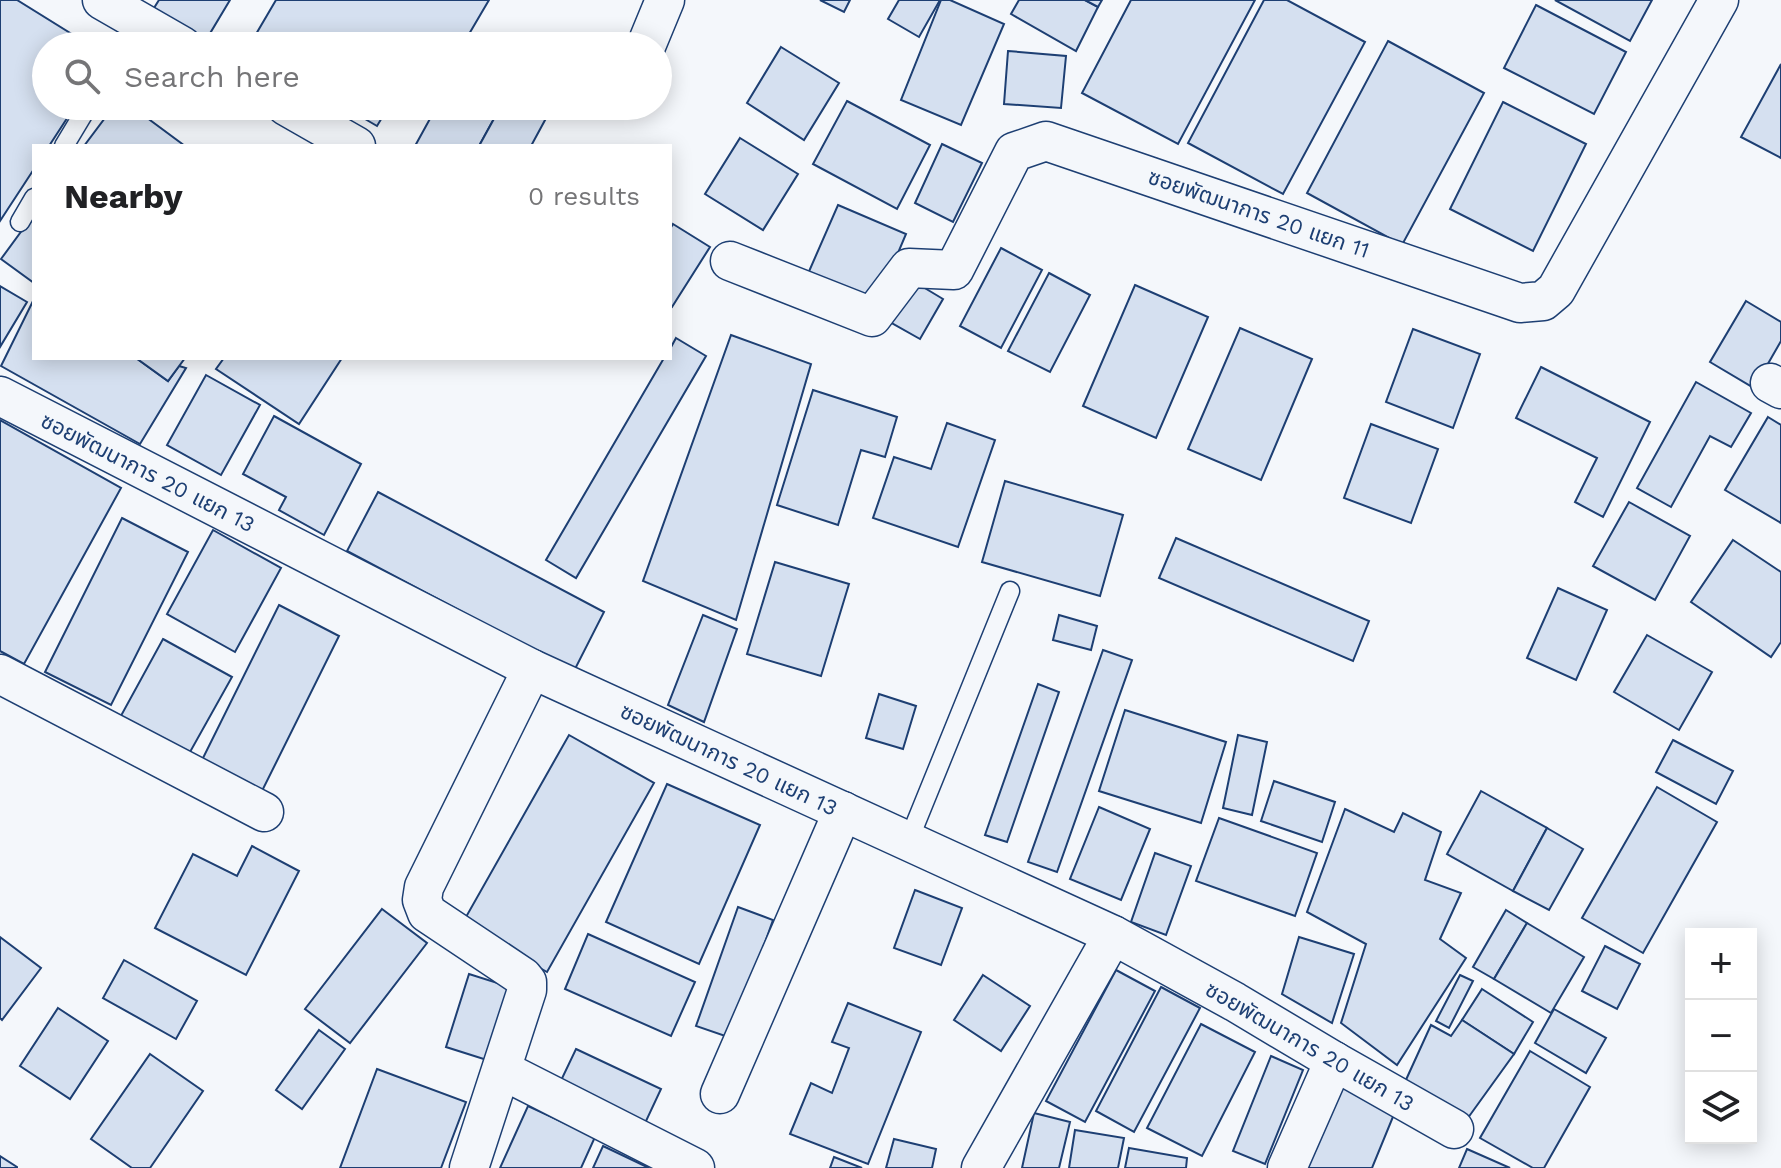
<!DOCTYPE html>
<meta charset="utf-8">
<style>
:root{--surface:#fff;--page:#f6f6f6;--text:#202124;--muted:#757577;--line:#e0e0e0}
body{margin:0;font-family:"Work Sans","Noto Sans Thai",sans-serif;background:var(--page);color:var(--text)}
.controls{position:absolute;right:24px;bottom:24px;display:grid;overflow:hidden;border-radius:0px;box-shadow:0 4px 20px #0003}
.controls button{width:72px;height:72px;display:grid;place-items:center;padding:0;border:0;border-bottom:2px solid var(--line);background:var(--surface);color:var(--text);font:40px sans-serif}
.list{margin:0;padding:0;list-style:none}
h2{display:flex;justify-content:space-between;align-items:center;height:104px;margin:0;padding:0 32px;font-size:34px}
h2 small{font-size:26px;font-weight:400;color:var(--muted)}
.icon{flex:none;width:44px;height:44px;fill:none;stroke:currentColor;stroke-width:2;stroke-linecap:round;stroke-linejoin:round}
.map{position:relative;flex:none;width:1781px;height:1168px;overflow:hidden}
.search{position:absolute;background:var(--surface);box-shadow:0 4px 20px #0003;left:32px;top:32px;width:640px;height:88px;display:flex;align-items:center;gap:20px;box-sizing:border-box;padding:0 28px;border-radius:44px;color:var(--muted);font-size:30px}
.panel{position:absolute;background:var(--surface);box-shadow:0 4px 20px #0003;left:32px;top:144px;width:640px;height:216px;border-radius:0px}
.map>svg:first-child{display:block}
</style>
<div class="map">
<svg width="1781" height="1168" viewBox="0 0 1781 1168">
<rect width="100%" height="100%" fill="#f4f7fb"/>
<g fill="#d5e0f0" stroke="#1d3f73" stroke-width="2">
<path d="M0 0H17L91 46H46V106H75L49 146H34V169L0 221Z"/>
<path d="M159 0H230L206 40 154 8Z"/>
<path d="M276 0H489L462 46H249Z"/>
<path d="M820 0H850L844 12Z"/>
<path d="M899 0H940L919 37 888 19Z"/>
<path d="M941 0H950L1004 24 961 125 901 100Z"/>
<path d="M1019 0H1085L1098 7 1076 51 1011 14Z"/>
<path d="M1085 0H1102L1098 7Z"/>
<path d="M1131 0H1255L1178 144 1082 93Z"/>
<path d="M1264 0H1287L1365 42 1283 194 1188 143Z"/>
<path d="M1555 0H1652L1630 41Z"/>
<path d="M1536 5 1626 52 1594 114 1504 68Z"/>
<path d="M1388 41 1484 93 1402 245 1307 193Z"/>
<path d="M781 47 839 83 804 140 747 103Z"/>
<path d="M1008 51 1066 56 1061 108 1004 104Z"/>
<path d="M1781 64V158L1741 137Z"/>
<path d="M847 101 930 145 897 209 813 164Z"/>
<path d="M1503 102 1586 144 1533 251 1450 209Z"/>
<path d="M114 106H131L185 146H84Z"/>
<path d="M343 106H389L377 126Z"/>
<path d="M437 106H501L479 146H415Z"/>
<path d="M501 106H546L551 109 531 146H479Z"/>
<path d="M740 138 798 174 763 230 705 194Z"/>
<path d="M942 144 982 163 953 222 915 203Z"/>
<path d="M838 205 906 234 876 305 807 276Z"/>
<path d="M34 214V283L1 259Z"/>
<path d="M673 224 710 247 672 307 670 306V229Z"/>
<path d="M1001 248 1042 270 1001 348 960 326Z"/>
<path d="M1049 273 1090 295 1050 372 1008 351Z"/>
<path d="M913 281 943 299 920 339 890 322Z"/>
<path d="M1135 285 1208 317 1156 438 1083 406Z"/>
<path d="M0 286 27 302 0 347Z"/>
<path d="M34 299V358H136L168 381 179 366 186 368 140 444 1 366Z"/>
<path d="M1746 301 1781 322V341L1754 388 1710 362Z"/>
<path d="M1240 328 1312 359 1261 480 1188 449Z"/>
<path d="M1413 329 1480 354 1453 428 1386 402Z"/>
<path d="M731 335 811 364 736 620 643 581Z"/>
<path d="M676 338 706 356 576 578 546 560 664 358H670V349Z"/>
<path d="M136 358H185L168 381Z"/>
<path d="M224 358H342L299 424 216 369Z"/>
<path d="M1541 367 1650 422 1603 517 1575 502 1597 458 1516 418Z"/>
<path d="M206 375 260 405 221 475 167 445Z"/>
<path d="M1696 382 1751 413 1731 447 1710 436 1671 507 1637 488Z"/>
<path d="M813 390 897 417 885 457 861 450 838 525 777 505Z"/>
<path d="M274 416 361 464 324 535 279 510 286 497 243 474Z"/>
<path d="M1768 417 1781 425V523L1725 490Z"/>
<path d="M0 420 121 488 24 664 0 651Z"/>
<path d="M947 423 995 440 958 547 873 518 894 457 931 469Z"/>
<path d="M1371 424 1438 449 1411 523 1344 498Z"/>
<path d="M1005 481 1123 515 1100 596 982 562Z"/>
<path d="M378 492 604 612 574 671 347 551Z"/>
<path d="M1629 502 1690 536 1655 600 1593 566Z"/>
<path d="M122 518 188 552 111 705 45 672Z"/>
<path d="M213 530 281 568 235 652 167 614Z"/>
<path d="M1176 538 1369 621 1353 661 1159 578Z"/>
<path d="M1733 540 1781 572V642L1771 657 1691 602Z"/>
<path d="M775 562 849 584 821 676 747 654Z"/>
<path d="M1558 588 1607 610 1576 680 1527 658Z"/>
<path d="M279 605 339 636 261 793 201 762Z"/>
<path d="M703 615 737 629 704 722 668 705Z"/>
<path d="M1059 615 1097 626 1091 650 1053 640Z"/>
<path d="M1647 635 1712 672 1679 730 1614 692Z"/>
<path d="M163 639 232 677 185 761 117 723Z"/>
<path d="M1103 650 1132 660 1057 872 1028 862Z"/>
<path d="M1038 684 1059 692 1007 842 985 835Z"/>
<path d="M879 694 916 706 903 749 866 738Z"/>
<path d="M1125 710 1226 742 1201 823 1099 791Z"/>
<path d="M569 735 654 783 547 972 462 924Z"/>
<path d="M1238 735 1267 742 1252 815 1223 808Z"/>
<path d="M1673 740 1733 771 1716 804 1656 772Z"/>
<path d="M1274 781 1335 802 1322 842 1261 821Z"/>
<path d="M667 784 760 825 699 964 606 922Z"/>
<path d="M1657 787 1717 822 1643 953 1582 918Z"/>
<path d="M1481 791 1547 828 1513 891 1447 854Z"/>
<path d="M1099 807 1150 829 1121 900 1070 879Z"/>
<path d="M1345 809 1394 832 1403 813 1441 832 1425 880 1461 893 1440 939 1466 958 1397 1065 1341 1023 1366 944 1307 912Z"/>
<path d="M1219 818 1317 853 1295 916 1196 881Z"/>
<path d="M1547 828 1583 849 1549 910 1513 891Z"/>
<path d="M252 846 299 871 246 975 155 928 193 854 237 876Z"/>
<path d="M1155 853 1191 866 1166 935 1131 922Z"/>
<path d="M915 890 962 908 941 965 894 948Z"/>
<path d="M738 907 773 920 731 1038 696 1026Z"/>
<path d="M382 909 427 943 350 1043 305 1009Z"/>
<path d="M1506 910 1527 923 1494 979 1473 967Z"/>
<path d="M1527 923 1584 957 1551 1013 1494 979Z"/>
<path d="M588 934 695 982 671 1036 565 989Z"/>
<path d="M0 937 41 968 2 1020 0 1018Z"/>
<path d="M1299 937 1354 954 1332 1023 1282 994Z"/>
<path d="M1605 946 1640 964 1617 1009 1582 991Z"/>
<path d="M124 960 197 1001 176 1039 103 998Z"/>
<path d="M1116 970 1155 991 1085 1122 1046 1101Z"/>
<path d="M469 974 513 988 490 1061 446 1047Z"/>
<path d="M983 975 1030 1006 1001 1051 954 1020Z"/>
<path d="M1460 975 1473 981 1449 1028 1436 1021Z"/>
<path d="M1161 987 1200 1008 1134 1132 1096 1111Z"/>
<path d="M1482 989 1533 1022 1514 1054 1462 1020Z"/>
<path d="M848 1003 921 1032 868 1164 790 1134 811 1083 832 1093 849 1048 832 1042Z"/>
<path d="M58 1008 108 1041 70 1099 20 1066Z"/>
<path d="M1554 1009 1606 1038 1586 1073 1535 1043Z"/>
<path d="M1462 1020 1514 1054 1465 1122 1405 1082 1431 1025 1451 1036Z"/>
<path d="M1201 1024 1255 1052 1202 1156 1147 1128Z"/>
<path d="M319 1030 345 1049 302 1109 276 1090Z"/>
<path d="M576 1049 661 1089 640 1134 555 1093Z"/>
<path d="M1530 1051 1590 1087 1544 1168H1533L1480 1138Z"/>
<path d="M150 1054 203 1091 150 1168H132L91 1139Z"/>
<path d="M1271 1056 1303 1070 1265 1164 1233 1151Z"/>
<path d="M377 1069 466 1102 441 1168H340Z"/>
<path d="M1333 1081 1397 1107 1372 1168H1297Z"/>
<path d="M528 1106 595 1137 581 1168H500Z"/>
<path d="M1034 1113 1070 1122 1059 1168H1022Z"/>
<path d="M1075 1130 1124 1138 1118 1168H1069Z"/>
<path d="M894 1139 936 1149 932 1168H886Z"/>
<path d="M603 1146 649 1168H593Z"/>
<path d="M1129 1148 1187 1158 1186 1168H1125Z"/>
<path d="M1467 1149 1510 1168H1459Z"/>
<path d="M0 1156 17 1167V1168H0Z"/>
<path d="M834 1157 862 1168H830Z"/>
</g>
<g fill="none" stroke-linecap="round" stroke-linejoin="round">
<defs>
<g id="service">
<path d="M123 46 137 21"/>
<path d="M64 146 88 106"/>
<path d="M20 222 34 198"/>
<path d="M908 842 1010 591"/>
</g>
<g id="minor">
<path d="M102 0 182 46"/>
<path d="M646 46 665 0"/>
<path d="M286 106 356 146"/>
<path d="M730 261 872 317 909 268 954 270 1014 152 1046 141 1520 303 1543 301 1556 290 1719 0"/>
<path d="M1770 383 1781 389"/>
<path d="M0 396 532 669 1113 935 1235 1002 1334 1061 1454 1129"/>
<path d="M0 674 264 812"/>
<path d="M502 1070 695 1168"/>
<path d="M720 1094 843 811"/>
<path d="M469 1168 527 990V982L523 977 427 913 422 900 424 887 532 669"/>
<path d="M981 1168 1113 935"/>
<path d="M1287 1168 1334 1061"/>
</g>
</defs>
<use href="#service" stroke="#1d3f73" stroke-width="21"/>
<use href="#minor" stroke="#1d3f73" stroke-width="41"/>
<use href="#service" stroke="#f4f7fb" stroke-width="18"/>
<use href="#minor" stroke="#f4f7fb" stroke-width="38"/>
</g>
<g text-anchor="middle" stroke-width="6" stroke-linejoin="round" paint-order="stroke">
<g font-size="22" fill="#1d3f73" stroke="#f4f7fb">
<text transform="translate(1259 213) rotate(19)" y="8">ซอยพัฒนาการ 20 แยก 11</text>
<text transform="translate(148 472) rotate(27)" y="8">ซอยพัฒนาการ 20 แยก 13</text>
<text transform="translate(729 759) rotate(25)" y="8">ซอยพัฒนาการ 20 แยก 13</text>
<text transform="translate(1310 1046) rotate(30)" y="8">ซอยพัฒนาการ 20 แยก 13</text>
</g>
</g>
</svg>
<div class="controls">
<button>+</button>
<button>−</button>
<button><svg class="icon" aria-label="layers" viewBox="0 0 24 24"><path d="M12 4l9 5-9 5-9-5zM3 14l9 5 9-5"/></svg></button>
</div>
<div class="search"><svg class="icon" aria-label="search" viewBox="0 0 24 24"><circle cx="10" cy="10" r="6"/><path d="M15 15l6 6"/></svg>Search here</div>
<section class="panel">
<h2>Nearby<small>0 results</small></h2>
<ul class="list">
</ul>
</section>
</div>
